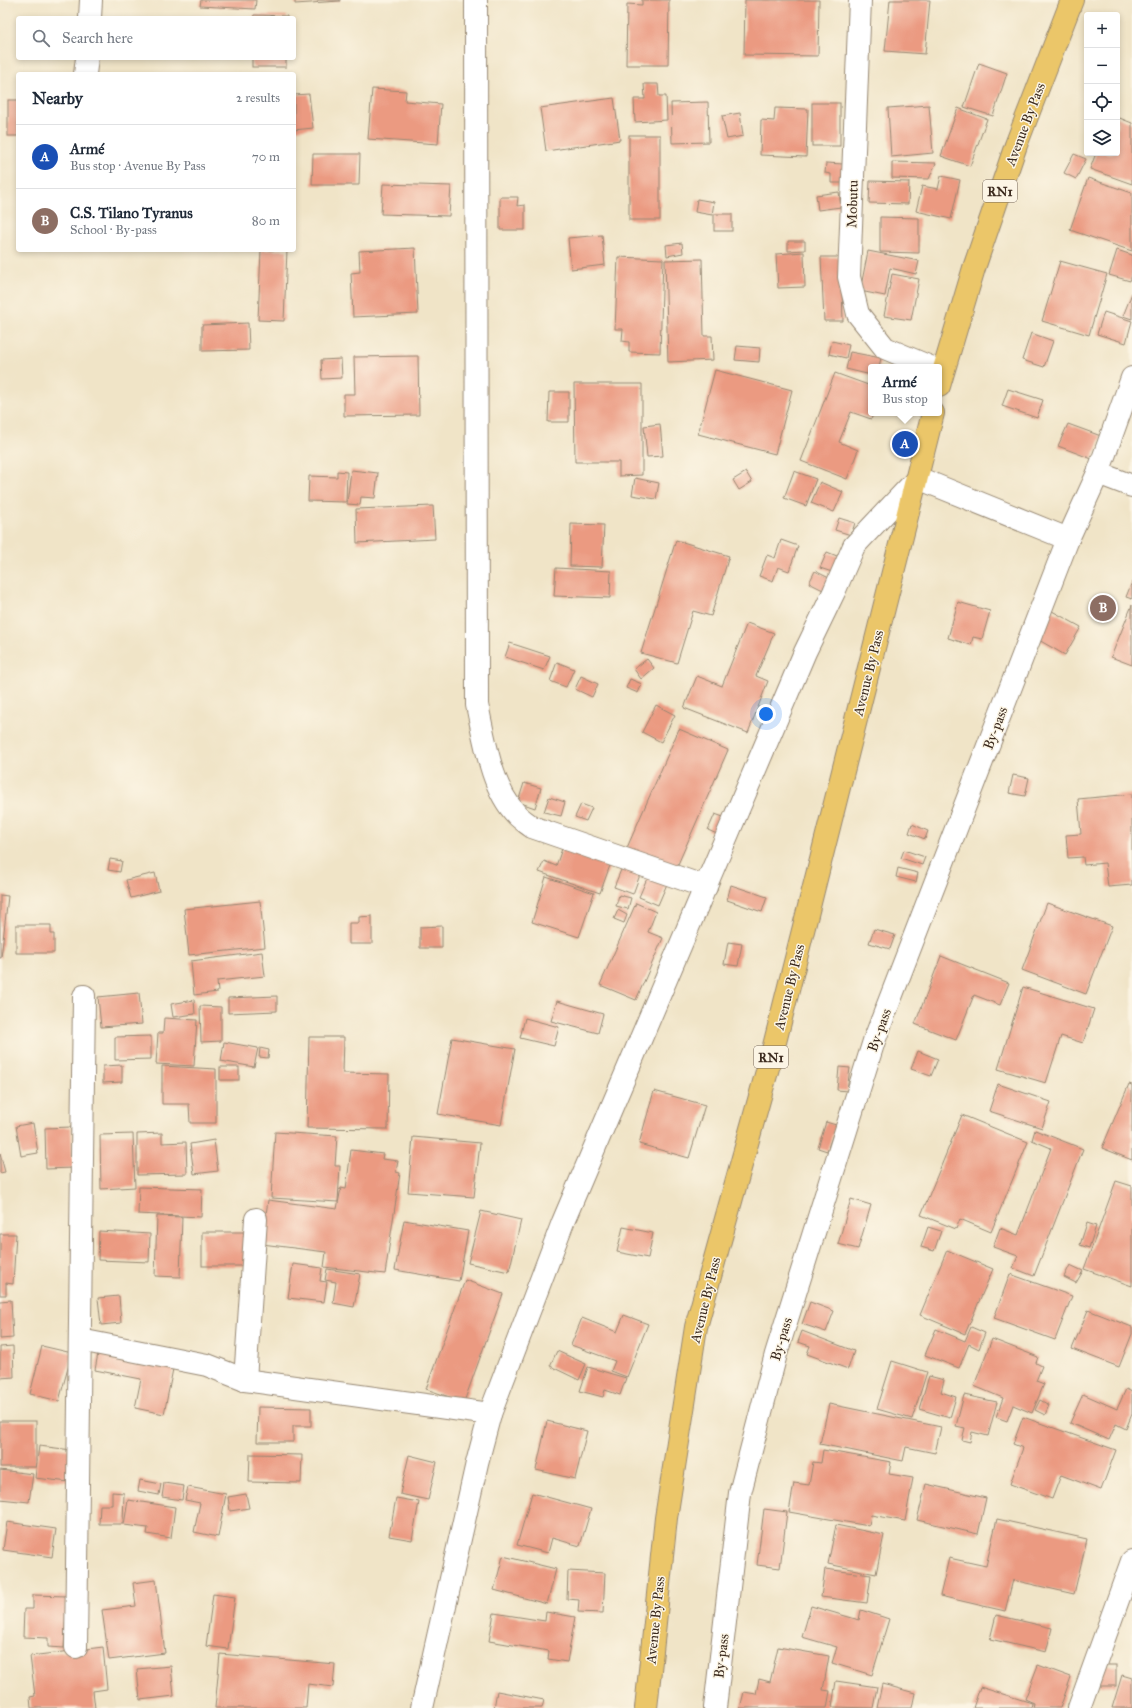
<!DOCTYPE html>
<meta charset="utf-8">
<style>
:root{--surface:#fff;--page:#f2f2f3;--text:#1f2937;--muted:#747a83;--line:#e0e1e3;--accent:#1f6fb2}
body{margin:0;font-family:"IM FELL Great Primer",serif;background:var(--page);color:var(--text)}
.controls{position:absolute;right:12px;top:12px;display:grid;overflow:hidden;border-radius:4px;box-shadow:0 2px 6px #0003}
.controls button{width:36px;height:36px;display:grid;place-items:center;padding:0;border:0;border-bottom:1px solid var(--line);background:var(--surface);color:var(--text);font:20px sans-serif}
.you{position:absolute;left:766px;top:714px;width:14px;height:14px;margin:-10px;border:3px solid #fff;border-radius:50%;background:#1a73e8;box-shadow:0 0 0 6px #1a73e833}
.badge{display:grid;place-items:center;width:26px;height:26px;border-radius:50%;background:var(--accent);color:#fff;font-size:13px;font-weight:700}
.pin{position:absolute;translate:-50% -50%;border:2px solid #fff;box-shadow:0 1px 4px #0006}
.popup{position:absolute;left:868px;top:364px;width:74px;height:52px;box-sizing:border-box;display:grid;place-content:center;border-radius:4px;background:var(--surface);filter:drop-shadow(0 1px 3px #0005);font-size:13px;white-space:nowrap;color:var(--muted)}
.popup b{font-size:15px;color:var(--text)}
.popup::after{content:'';position:absolute;left:50%;top:100%;margin-left:-8px;border:8px solid transparent;border-top-color:var(--surface)}
.list{margin:0;padding:0;list-style:none}
h2{display:flex;justify-content:space-between;align-items:center;height:52px;margin:0;padding:0 16px;font-size:17px}
h2 small{font-size:13px;font-weight:400;color:var(--muted)}
.list li{display:grid;grid-template-columns:26px 1fr auto;gap:12px;align-items:center;box-sizing:border-box;height:64px;padding:0 16px;border-top:1px solid var(--line)}
.list b{display:block;font-size:15px;white-space:nowrap}
.list p{margin:0;font-size:13px;white-space:nowrap;color:var(--muted)}
.list em{font-size:13px;font-style:normal;color:var(--muted)}
.icon{flex:none;width:22px;height:22px;fill:none;stroke:currentColor;stroke-width:2;stroke-linecap:round;stroke-linejoin:round}
.map{position:relative;flex:none;width:1132px;height:1708px;overflow:hidden}
.search{position:absolute;background:var(--surface);box-shadow:0 2px 6px #0003;left:16px;top:16px;width:280px;height:44px;display:flex;align-items:center;gap:10px;box-sizing:border-box;padding:0 14px;border-radius:4px;color:var(--muted);font-size:15px}
.panel{position:absolute;background:var(--surface);box-shadow:0 2px 6px #0003;left:16px;top:72px;width:280px;height:180px;border-radius:4px}
.map>svg:first-child{display:block}
</style>
<div class="map">
<svg width="1132" height="1708" viewBox="0 0 1132 1708">
<rect width="100%" height="100%" fill="#fcf5e5"/>
<filter id="ink" filterUnits="userSpaceOnUse"><feTurbulence type="fractalNoise" baseFrequency=".025" numOctaves="2"/><feDisplacementMap in="SourceGraphic" scale="8" xChannelSelector="R" yChannelSelector="G"/><feConvolveMatrix kernelMatrix="1 2 1 2 8 2 1 2 1" color-interpolation-filters="sRGB"/></filter>
<filter id="wash" filterUnits="userSpaceOnUse"><feTurbulence type="fractalNoise" baseFrequency=".012" numOctaves="4" result="noise"/><feDisplacementMap in="SourceGraphic" scale="16" xChannelSelector="R" yChannelSelector="G"/><feGaussianBlur stdDeviation="0.9" result="paint"/><feColorMatrix in="noise" values="0 0 0 0 0 0 0 0 0 0 0 0 0 0 0 0 0 1.4 0 .05"/><feComposite in="paint" operator="in"/></filter>
<g filter="url(#wash)">
<rect width="100%" height="100%" fill="#f0e4c7"/>
<g id="blocks">
<g fill="#eb9a81">
<path d="M201 0H256L255 9 200 6Z"/>
<path d="M295 0H340V1L295 4Z"/>
<path d="M642 0H669L668 65H626L627 4 642 5Z"/>
<path d="M745 0H819L818 56 744 55Z"/>
<path d="M890 0H930L925 54 885 51Z"/>
<path d="M254 15 287 16V18H253Z"/>
<rect x="252" y="58" width="34" height="9"/>
<path d="M979 63 1007 73 993 116 964 107Z"/>
<path d="M644 84H658L659 96H666L667 120 635 122 634 99H645Z"/>
<path d="M372 89 406 91 405 101 441 104 438 144 368 139Z"/>
<path d="M309 94 313 128 294 130V95Z"/>
<path d="M614 98 620 140 546 151 540 108Z"/>
<rect x="8" y="100" width="10" height="36"/>
<path d="M708 102 709 142 672 143 671 103Z"/>
<rect x="812" y="103" width="28" height="43"/>
<path d="M929 105 933 153 891 157 888 108Z"/>
<path d="M775 108 808 109 806 157 760 155 761 120 774 121Z"/>
<path d="M958 108 987 119 970 166 941 156Z"/>
<path d="M740 113 743 136 727 139 722 116Z"/>
<path d="M1117 117 1132 123V184L1090 169 1096 153H1117Z"/>
<rect x="629" y="135" width="31" height="85"/>
<path d="M313 154H360L359 185H312Z"/>
<path d="M1074 154 1086 159 1076 179 1064 173Z"/>
<path d="M892 162 936 163 929 179 892 178Z"/>
<path d="M826 163 843 164 842 183H831V174L825 173Z"/>
<path d="M941 176 960 180 951 219 916 211 922 186 938 189Z"/>
<path d="M1088 178 1132 193V251L1070 230Z"/>
<path d="M870 181 909 182 908 204 869 203Z"/>
<path d="M383 184 451 186 449 216 381 214Z"/>
<path d="M839 192 841 207 818 210 816 195Z"/>
<path d="M500 197H518L517 206 525 205V230H500Z"/>
<path d="M697 199 714 202 712 215 695 212Z"/>
<rect x="714" y="214" width="18" height="17"/>
<path d="M880 217 919 218V253L880 252Z"/>
<path d="M602 235 605 265 571 269 568 238Z"/>
<path d="M788 241H805V250L788 251Z"/>
<path d="M682 243 683 253 667 256 666 245Z"/>
<path d="M415 248 418 314 353 317 351 273 360 272 359 251Z"/>
<path d="M261 250H287L284 321 258 320Z"/>
<path d="M1117 250 1132 255V275L1130 281 1109 275Z"/>
<path d="M868 251 919 261 916 274 890 268 885 296 860 291Z"/>
<path d="M804 252 805 287 778 288 776 254Z"/>
<path d="M618 257 663 259 660 353 629 352V342L622 341 623 329H615Z"/>
<path d="M821 257H841L843 321H824Z"/>
<path d="M702 259 704 336H712L713 360 668 362 665 260Z"/>
<path d="M1060 261 1107 274 1089 335 1042 321Z"/>
<path d="M892 274 919 279 911 320 884 316Z"/>
<path d="M1132 293V319L1123 316Z"/>
<path d="M1104 312 1132 321 1126 343 1097 334Z"/>
<path d="M248 323 249 350 202 351V325Z"/>
<path d="M1031 333 1053 341 1044 367 1022 360Z"/>
<path d="M832 341 849 345 846 358 829 354Z"/>
<path d="M737 346 760 348 759 362 735 360Z"/>
<path d="M850 352 881 358 879 367H871V375L846 369Z"/>
<path d="M418 356 419 415 344 416V394H355L354 357Z"/>
<path d="M341 359 342 378 322 379 321 360Z"/>
<path d="M715 370 792 390 775 454 698 434Z"/>
<path d="M835 373 871 386V413H874L871 419 851 412 839 442 858 450 847 479 801 461Z"/>
<path d="M574 384H642V475L619 476V462H575Z"/>
<path d="M1008 389 1043 400 1037 418 1002 406Z"/>
<path d="M549 392H569V422H548Z"/>
<path d="M660 424 663 456 647 457 644 426Z"/>
<path d="M1068 424 1101 436 1092 459 1058 446Z"/>
<path d="M351 470 378 473 375 498 361 497 360 505 347 504Z"/>
<path d="M337 471 347 472 346 502 308 501 309 476 337 477Z"/>
<path d="M794 471 816 479 806 506 784 498Z"/>
<path d="M746 472 752 482 739 490 733 480Z"/>
<path d="M635 478 659 483 656 499 632 495Z"/>
<path d="M820 482 843 492 834 512 811 503Z"/>
<path d="M433 506 435 539 357 543 356 509Z"/>
<path d="M839 518 855 523 851 535 835 530Z"/>
<path d="M571 524 604 525 602 567 570 566Z"/>
<path d="M676 540 729 556 711 616 693 611 677 663 641 653Z"/>
<path d="M781 540 798 546 789 571 778 567 773 581 759 576 767 555 775 558Z"/>
<path d="M827 552 842 558 835 573 820 568Z"/>
<path d="M556 568 611 571 610 598 554 596Z"/>
<path d="M815 571 833 580 827 592 809 583Z"/>
<path d="M1132 582V599L1126 597Z"/>
<path d="M958 602 990 611 982 639 973 637 971 645 948 638Z"/>
<path d="M1132 605V665L1111 657Z"/>
<path d="M1052 611 1081 627 1065 655 1037 639Z"/>
<path d="M747 623 774 633 756 676 768 681 748 733 684 708 697 676 722 686Z"/>
<path d="M510 643 550 656 544 670 505 657Z"/>
<path d="M647 659 654 668 641 679 634 669Z"/>
<path d="M557 662 574 669 566 687 550 681Z"/>
<path d="M581 676 598 684 592 697 575 689Z"/>
<path d="M630 679 642 684 638 693 626 688Z"/>
<path d="M656 705 675 715 661 742 642 732Z"/>
<path d="M679 729 728 750 675 871 626 850Z"/>
<path d="M1013 775 1029 778 1025 796 1009 793Z"/>
<path d="M524 783 541 788 535 808 518 802Z"/>
<path d="M1132 794V885L1108 887 1105 863 1084 865 1083 857 1068 858 1066 835 1081 834 1078 799Z"/>
<path d="M549 797 565 802 561 816 544 812Z"/>
<path d="M581 804 592 808 586 821 575 817Z"/>
<path d="M715 814 726 818 719 835 708 830Z"/>
<path d="M912 824 928 831 925 839 909 833Z"/>
<path d="M564 843 612 860 600 893 539 872 544 861 556 866Z"/>
<path d="M904 850 925 857 922 865 901 858Z"/>
<path d="M110 859 122 861 120 872 108 870Z"/>
<path d="M623 865 641 872 633 894 614 887Z"/>
<path d="M898 868 918 873 916 882 896 877Z"/>
<path d="M155 873 159 891 131 898 126 880Z"/>
<path d="M648 876 667 884 658 905 639 897Z"/>
<path d="M546 877 594 893 579 937 532 922Z"/>
<path d="M731 885 767 897 762 912 727 900Z"/>
<path d="M0 895 8 896 1 958H0Z"/>
<path d="M619 895 631 898 628 909 616 906Z"/>
<path d="M260 901 265 947 189 955 184 909Z"/>
<path d="M636 903 656 912 648 932 663 938 636 1000 600 985Z"/>
<path d="M1047 903 1112 926 1086 994 1022 970Z"/>
<path d="M618 910 627 915 624 923 614 919Z"/>
<path d="M372 916V944H349V923H359V917Z"/>
<path d="M16 925H51V934H54V953H16Z"/>
<path d="M442 926V948H420V927Z"/>
<path d="M874 929 895 935 890 949 869 943Z"/>
<path d="M728 942 742 944 738 966 724 964Z"/>
<path d="M262 952 265 976 217 981 218 992 194 995 191 961Z"/>
<path d="M941 956 1009 983 1000 1005 974 995 956 1040 915 1024Z"/>
<path d="M1023 987 1094 1009 1083 1043 1061 1036 1046 1083 998 1069Z"/>
<path d="M139 993 142 1024 101 1027 98 997Z"/>
<path d="M277 996V1011L228 1013V998Z"/>
<path d="M194 1000 195 1014 173 1017 171 1004Z"/>
<path d="M557 1001 603 1014 598 1033 551 1021Z"/>
<path d="M200 1006 221 1007V1041L201 1042Z"/>
<path d="M164 1018 197 1020 194 1066 156 1064 158 1033H163Z"/>
<path d="M525 1018 559 1027 554 1046 520 1038Z"/>
<path d="M151 1036V1059L115 1060V1037Z"/>
<path d="M309 1037H344L343 1073 389 1074 388 1129 307 1128Z"/>
<path d="M452 1038 515 1049 501 1125 438 1114Z"/>
<path d="M224 1042 258 1048 254 1067 221 1061Z"/>
<path d="M260 1048 269 1050 268 1058 259 1057Z"/>
<path d="M918 1051 938 1059 931 1076 911 1069Z"/>
<path d="M122 1065V1082L103 1083V1066Z"/>
<path d="M162 1066 216 1069V1123H190L189 1104H162Z"/>
<rect x="220" y="1067" width="19" height="13"/>
<path d="M839 1067 850 1068 847 1091 837 1090Z"/>
<path d="M998 1084 1051 1102 1042 1128 989 1111Z"/>
<path d="M1129 1084 1132 1085V1160L1102 1148Z"/>
<path d="M654 1091 705 1105 689 1158 639 1144Z"/>
<path d="M962 1115 1028 1142 991 1232 960 1219 956 1229 921 1215Z"/>
<path d="M826 1122 836 1125 827 1151 818 1148Z"/>
<path d="M33 1123 38 1153 21 1156 16 1126Z"/>
<path d="M71 1127 73 1168 46 1169 45 1128Z"/>
<path d="M1035 1130 1083 1149 1034 1276 1013 1268 1018 1256 993 1247 1000 1228 1018 1235 1051 1148 1032 1140Z"/>
<path d="M275 1132 337 1136 335 1166H340L338 1202 271 1198Z"/>
<path d="M162 1133V1143L186 1142 187 1174 137 1175V1134Z"/>
<path d="M133 1134 135 1187 101 1189 100 1135Z"/>
<path d="M413 1137 480 1143 474 1197 408 1192Z"/>
<path d="M214 1140 218 1171 194 1174 190 1144Z"/>
<path d="M351 1150 383 1154 382 1159 398 1161 396 1172 400 1173 385 1274 324 1267 326 1252 262 1244 268 1200 337 1209 341 1188 346 1189Z"/>
<path d="M0 1153 5 1172 0 1173Z"/>
<path d="M1116 1181 1132 1186V1286L1084 1269Z"/>
<path d="M139 1187 202 1189 201 1217 138 1214Z"/>
<path d="M851 1199 871 1205 858 1249 838 1244Z"/>
<path d="M481 1211 521 1220 509 1272 468 1263Z"/>
<path d="M157 1216 182 1217 180 1277 155 1276Z"/>
<path d="M404 1220 468 1231 459 1281 395 1270Z"/>
<path d="M1087 1223 1096 1226 1089 1248 1080 1245Z"/>
<path d="M623 1227 653 1233 648 1258 617 1252Z"/>
<path d="M928 1227 941 1231 934 1251 921 1247Z"/>
<path d="M99 1231 150 1234 149 1262 98 1260Z"/>
<rect x="202" y="1232" width="43" height="34"/>
<path d="M0 1234H16L13 1284 6 1283V1295H0Z"/>
<path d="M947 1250 993 1269 965 1334 920 1315Z"/>
<path d="M293 1264 322 1268 320 1281 327 1282 324 1302 288 1298Z"/>
<path d="M1070 1265 1083 1271 1076 1283 1064 1277Z"/>
<path d="M327 1269 360 1274 354 1307 333 1303 336 1282 325 1280Z"/>
<path d="M1010 1274 1072 1296 1055 1340 994 1318Z"/>
<path d="M465 1280 503 1294 464 1402 426 1389Z"/>
<path d="M119 1296 121 1323 101 1325 98 1298Z"/>
<path d="M11 1300 13 1338 0 1339V1301Z"/>
<path d="M810 1302 834 1311 826 1332 802 1324Z"/>
<path d="M1088 1310 1132 1327V1334L1119 1367 1072 1349Z"/>
<path d="M624 1315 648 1324 627 1377 611 1371 615 1361 571 1345 582 1318 617 1332Z"/>
<path d="M971 1327 985 1333 979 1349 969 1344 959 1368 925 1355 936 1329 965 1341Z"/>
<path d="M802 1331 854 1351 848 1369 807 1354 810 1346 798 1342Z"/>
<path d="M992 1339 1038 1357 1036 1363 1042 1366 1036 1381 1044 1384 1032 1413 1013 1405 1007 1421 996 1417 1003 1398 974 1386Z"/>
<path d="M13 1346 14 1377 0 1378V1347Z"/>
<path d="M42 1346 72 1353 59 1401 30 1394Z"/>
<path d="M99 1348 174 1364 164 1414 135 1408 141 1379 95 1370Z"/>
<path d="M557 1351 586 1364 579 1380 550 1366Z"/>
<path d="M892 1361 927 1372 912 1419 877 1409Z"/>
<path d="M588 1367 626 1378 620 1395 605 1390 603 1397 580 1391Z"/>
<path d="M929 1376 944 1380 941 1392 956 1397 950 1418 919 1409Z"/>
<path d="M1126 1389 1132 1392V1414L1126 1429 1116 1424 1109 1440 1070 1423 1083 1394 1117 1409Z"/>
<path d="M964 1395 997 1402 988 1436 972 1432 970 1442 962 1440 965 1428 956 1426Z"/>
<path d="M1040 1400 1049 1405 1045 1415 1035 1410Z"/>
<path d="M829 1404 941 1427 935 1453 906 1447 903 1461 820 1444Z"/>
<path d="M258 1407 311 1408V1426H293V1442H257Z"/>
<path d="M1023 1417 1116 1450 1101 1490 1061 1475 1052 1499 1010 1484 1023 1448 1013 1444Z"/>
<rect x="0" y="1421" width="36" height="46"/>
<path d="M547 1421 587 1431 575 1479 536 1470Z"/>
<path d="M39 1446 72 1450 69 1482 35 1478Z"/>
<path d="M823 1450 891 1462 889 1474 913 1478 905 1521 871 1515 869 1526 789 1512 794 1483 809 1485 813 1462 821 1463Z"/>
<path d="M250 1454 302 1455 301 1483 249 1482Z"/>
<path d="M409 1455 437 1462 428 1500 400 1494Z"/>
<path d="M0 1470 33 1474 29 1502 0 1499Z"/>
<path d="M140 1480 161 1484 159 1495 138 1491Z"/>
<path d="M164 1483 184 1486 182 1500 162 1497Z"/>
<path d="M926 1484 986 1498 978 1534 917 1520Z"/>
<path d="M188 1487 226 1494 218 1537 194 1532 200 1503 185 1500Z"/>
<path d="M112 1492 124 1493 123 1524H99L100 1505H112Z"/>
<path d="M532 1493 591 1509 580 1546 552 1538 548 1553 517 1545Z"/>
<path d="M246 1494 249 1508 230 1511 228 1497Z"/>
<path d="M396 1498 419 1502 412 1540 389 1536Z"/>
<path d="M128 1500 175 1507 171 1538 147 1534 148 1528 124 1525Z"/>
<path d="M764 1509 787 1512 780 1568 757 1565Z"/>
<path d="M997 1519 1087 1539 1074 1594 1013 1580 1005 1611 940 1596 949 1558 986 1566Z"/>
<path d="M7 1522 56 1529 52 1557 3 1550Z"/>
<path d="M836 1525 884 1535 876 1574 828 1564Z"/>
<path d="M503 1556 556 1569 547 1604 494 1590Z"/>
<path d="M825 1569 871 1575 867 1603 821 1597Z"/>
<path d="M568 1571 605 1573 603 1613 578 1612 579 1600 567 1599Z"/>
<path d="M156 1580 165 1653 109 1660 102 1610 136 1606 133 1583Z"/>
<path d="M213 1594 235 1597 228 1649 206 1646Z"/>
<path d="M33 1595 67 1596 64 1648 48 1647V1638L23 1637 24 1609H33Z"/>
<path d="M811 1606 859 1620 861 1610 889 1619 872 1675 832 1663 837 1647 802 1637Z"/>
<path d="M546 1612 575 1617 567 1662 548 1659 549 1651 489 1641 494 1613 545 1621Z"/>
<path d="M996 1615 1052 1628 1046 1652 990 1639Z"/>
<path d="M103 1647 107 1689 93 1691 95 1708H31L30 1697 35 1696 30 1656Z"/>
<path d="M778 1647 829 1656 823 1690 830 1691 827 1708H740L744 1692 756 1694 759 1679 770 1682Z"/>
<path d="M220 1654 335 1664 333 1687 308 1684 306 1708H215Z"/>
<path d="M1038 1665 1071 1677 1060 1708H1033L1034 1703 1025 1699Z"/>
<rect x="1099" y="1665" width="17" height="21"/>
<path d="M171 1666 174 1696 140 1700 137 1669Z"/>
<path d="M1122 1675 1132 1678V1708H1112Z"/>
<path d="M836 1681 877 1687 873 1708 832 1707Z"/>
<path d="M882 1684 915 1693 912 1708H877Z"/>
<path d="M980 1687 1032 1703 1031 1708H973Z"/>
<path d="M497 1691 544 1700 542 1708H494Z"/>
</g>
</g>
</g>
<g filter="url(#ink)">
<use href="#blocks" fill-opacity="0" stroke="#968772" stroke-width="1"/>
<g fill="none" stroke-linecap="round" stroke-linejoin="round">
<defs>
<g id="minor">
<path d="M476 0 477 705C485 741 491 788 517 815 522 820 527 823 532 827L706 887"/>
<path d="M860 0 849 277 858 314 885 348 930 367"/>
<path d="M90 18 91 0"/>
<path d="M85 74 87 58"/>
<path d="M1098 473 1132 486"/>
<path d="M80 1340 207 1365 245 1380 490 1414"/>
<path d="M245 1380 256 1219"/>
<path d="M76 1647 84 996"/>
<path d="M422 1708 477 1463 490 1414 563 1222 805 652 834 592 854 546 918 478 1068 539"/>
<path d="M715 1708 740 1493 776 1354 874 1041 1068 539 1098 473 1132 378"/>
<path d="M1079 1708 1132 1561"/>
</g>
<g id="trunk">
<path d="M939 386 974 268 1016 145 1072 0"/>
<path d="M646 1708 666 1518 696 1327 774 1046 933 413"/>
</g>
</defs>
<use href="#minor" stroke="#968772" stroke-width="24"/>
<use href="#trunk" stroke="#968772" stroke-width="24"/>
<use href="#minor" stroke="#fff" stroke-width="22"/>
<use href="#trunk" stroke="#ebc669" stroke-width="22"/>
</g>
</g>
<g text-anchor="middle" stroke-width="3" stroke-linejoin="round" paint-order="stroke">
<g fill="#fcf5e5" stroke="#75675a" stroke-width="1">
<rect x="983" y="180" width="34" height="22" rx="3"/>
<rect x="754" y="1046" width="34" height="22" rx="3"/>
</g>
<g font-size="13" font-weight="bold" fill="#3b2a1e">
<text x="1000" y="196">RN1</text>
<text x="771" y="1062">RN1</text>
</g>
<g font-size="14" fill="#3b2a1e" stroke="#fcf5e5">
<text transform="translate(1025 124) rotate(-69)" y="5">Avenue By Pass</text>
<text transform="translate(852 204) rotate(-88)" y="5">Mobutu</text>
<text transform="translate(868 673) rotate(-76)" y="5">Avenue By Pass</text>
<text transform="translate(995 728) rotate(-69)" y="5">By-pass</text>
<text transform="translate(789 987) rotate(-76)" y="5">Avenue By Pass</text>
<text transform="translate(879 1030) rotate(-70)" y="5">By-pass</text>
<text transform="translate(705 1300) rotate(-76)" y="5">Avenue By Pass</text>
<text transform="translate(781 1339) rotate(-73)" y="5">By-pass</text>
<text transform="translate(655 1620) rotate(-84)" y="5">Avenue By Pass</text>
<text transform="translate(721 1656) rotate(-83)" y="5">By-pass</text>
</g>
</g>
</svg>
<div class="controls">
<button>+</button>
<button>−</button>
<button><svg class="icon" aria-label="locate" viewBox="0 0 24 24"><circle cx="12" cy="12" r="6"/><path d="M12 2v4M12 18v4M2 12h4M18 12h4"/></svg></button>
<button><svg class="icon" aria-label="layers" viewBox="0 0 24 24"><path d="M12 4l9 5-9 5-9-5zM3 14l9 5 9-5"/></svg></button>
</div>
<div class="you"></div>
<div class="pin badge" style="left:905px;top:444px;background:#1a4fb4">A</div>
<div class="popup"><b>Armé</b>Bus stop</div>
<div class="pin badge" style="left:1103px;top:608px;background:#8d6e63">B</div>
<div class="search"><svg class="icon" aria-label="search" viewBox="0 0 24 24"><circle cx="10" cy="10" r="6"/><path d="M15 15l6 6"/></svg>Search here</div>
<section class="panel">
<h2>Nearby<small>2 results</small></h2>
<ul class="list">
<li><span class="badge" style="background:#1a4fb4">A</span><div><b>Armé</b><p>Bus stop · Avenue By Pass</p></div><em>70 m</em></li>
<li><span class="badge" style="background:#8d6e63">B</span><div><b>C.S. Tilano Tyranus</b><p>School · By-pass</p></div><em>80 m</em></li>
</ul>
</section>
</div>
